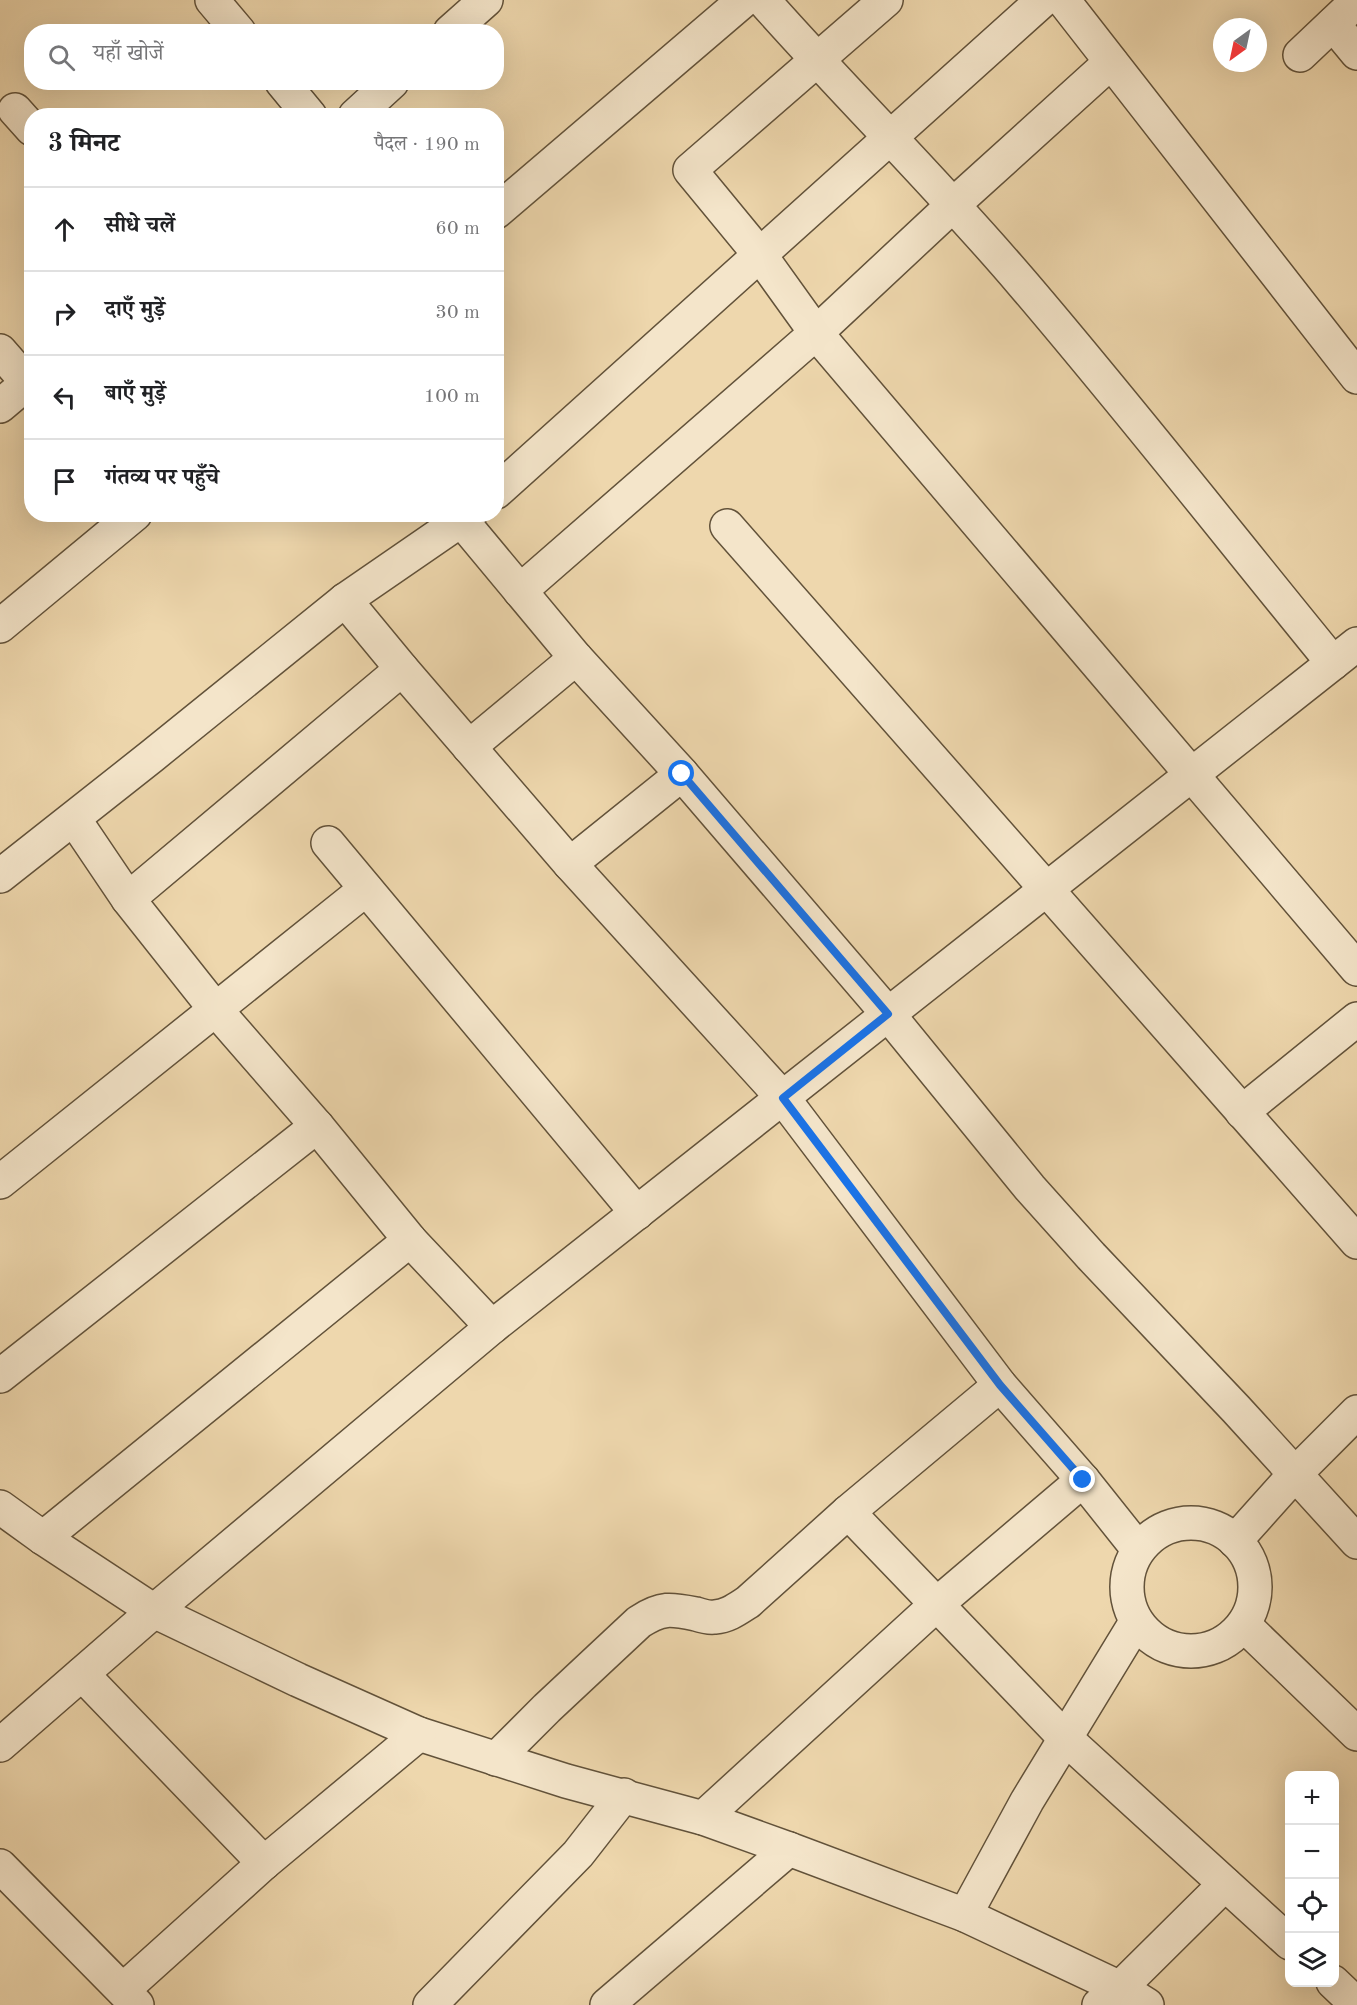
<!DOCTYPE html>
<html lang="hi">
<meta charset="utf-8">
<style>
:root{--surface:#fff;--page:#f6f6f6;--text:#202124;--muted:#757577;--line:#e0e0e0}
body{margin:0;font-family:"Old Standard TT","Noto Serif Devanagari",serif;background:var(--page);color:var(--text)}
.controls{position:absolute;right:18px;bottom:18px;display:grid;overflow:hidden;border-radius:12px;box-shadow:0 6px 24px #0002}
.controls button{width:54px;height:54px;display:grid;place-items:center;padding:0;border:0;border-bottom:2px solid var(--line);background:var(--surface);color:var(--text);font:30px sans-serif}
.compass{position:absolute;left:1213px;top:18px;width:54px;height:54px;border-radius:50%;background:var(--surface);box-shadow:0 6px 24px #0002;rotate:213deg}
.stop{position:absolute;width:18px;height:18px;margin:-14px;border:4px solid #1a73e8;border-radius:50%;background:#fff}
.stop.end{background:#1a73e8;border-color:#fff;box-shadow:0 2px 6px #0008}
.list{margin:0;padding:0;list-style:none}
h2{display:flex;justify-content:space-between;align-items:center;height:78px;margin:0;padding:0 24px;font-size:26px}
h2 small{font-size:20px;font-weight:400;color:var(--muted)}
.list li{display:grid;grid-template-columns:39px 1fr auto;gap:18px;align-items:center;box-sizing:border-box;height:84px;padding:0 24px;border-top:2px solid var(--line)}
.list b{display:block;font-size:22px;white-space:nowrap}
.list em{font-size:20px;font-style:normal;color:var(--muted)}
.icon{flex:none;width:33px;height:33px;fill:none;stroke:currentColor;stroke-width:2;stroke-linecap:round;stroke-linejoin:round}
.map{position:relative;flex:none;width:1357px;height:2005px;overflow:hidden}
.search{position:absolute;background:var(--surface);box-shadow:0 6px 24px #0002;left:24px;top:24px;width:480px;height:66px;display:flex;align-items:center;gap:15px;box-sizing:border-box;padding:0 21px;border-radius:24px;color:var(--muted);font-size:22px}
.panel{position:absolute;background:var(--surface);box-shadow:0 6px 24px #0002;left:24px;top:108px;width:480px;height:414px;border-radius:24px}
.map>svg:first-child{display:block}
</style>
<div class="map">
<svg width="1357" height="2005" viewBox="0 0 1357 2005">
<rect width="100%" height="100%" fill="#eed7ad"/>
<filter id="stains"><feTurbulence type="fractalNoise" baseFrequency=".00333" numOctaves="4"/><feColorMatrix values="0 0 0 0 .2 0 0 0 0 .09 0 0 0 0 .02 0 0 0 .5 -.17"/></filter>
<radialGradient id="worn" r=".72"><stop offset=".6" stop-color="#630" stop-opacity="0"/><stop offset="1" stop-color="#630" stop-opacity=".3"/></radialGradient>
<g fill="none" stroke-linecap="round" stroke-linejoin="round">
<defs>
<g id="street">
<path d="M212 0 239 32"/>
<path d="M763 0C848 96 940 186 1023 284 1129 408 1230 537 1333 663"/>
<path d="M886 0 690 170 760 255 816 333 1357 969"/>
<path d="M1063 0 1357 377"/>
<path d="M1333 24 1357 53"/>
<path d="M450 32 486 0"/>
<path d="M1300 55 1357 1"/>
<path d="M282 82 310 116"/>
<path d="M15 110 32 129"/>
<path d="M355 116 392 82"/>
<path d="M496 212 744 0"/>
<path d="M0 351 27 382"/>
<path d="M0 406 32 379"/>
<path d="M496 492 1043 0"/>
<path d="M462 521 576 658 682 774 888 1014 1030 1188 1091 1256 1236 1409 1357 1542"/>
<path d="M727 526 1357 1242"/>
<path d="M520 591 816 333 953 205 1111 62"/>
<path d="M345 600 402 669 570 864 783 1098 1000 1385 1083 1480 1138 1549"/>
<path d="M0 626 135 514"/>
<path d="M469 747 576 658"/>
<path d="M74 819 128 899 216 1010 317 1126 410 1240 492 1327"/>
<path d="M328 843 637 1213"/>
<path d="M570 864 682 774"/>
<path d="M0 876 152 756 345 600 470 514"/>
<path d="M128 899 402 669"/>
<path d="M1242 1112 1357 1019"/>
<path d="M0 1182 366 889"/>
<path d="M0 1376 317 1126"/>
<path d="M0 1507 43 1538 154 1611 298 1680 419 1734 566 1781 703 1818 789 1849 965 1915 1120 1988 1147 2005"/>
<path d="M848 1512 1065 1738 1290 1943"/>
<circle cx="1191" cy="1587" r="64"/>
<path d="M43 1538 410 1240"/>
<path d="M1235 1541 1295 1474 1357 1412"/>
<path d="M1244 1625 1357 1734"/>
<path d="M82 1674 264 1863"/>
<path d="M0 1745 154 1611 492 1327 1357 644"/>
<path d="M496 1759 547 1708 639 1622C662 1607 671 1609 696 1614 702 1616 709 1618 715 1617 728 1616 737 1609 748 1602L848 1512 1000 1385"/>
<path d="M703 1818 937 1604 1083 1480"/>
<path d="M0 1866 137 2005"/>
<path d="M965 1915 1027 1801 1136 1622"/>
<path d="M1333 1982 1355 2003"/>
<path d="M123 1990 264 1863 419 1734"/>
<path d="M430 2005 578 1854 624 1795"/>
<path d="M607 2005 789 1849"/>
<path d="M1099 2005 1120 1988 1225 1884"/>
</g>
</defs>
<use href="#street" stroke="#62523a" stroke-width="36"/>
<use href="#street" stroke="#f4e5ca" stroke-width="33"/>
</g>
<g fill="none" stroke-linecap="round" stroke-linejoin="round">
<path stroke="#1a73e8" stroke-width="8" d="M682 774 888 1014 783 1098 1000 1385 1083 1480"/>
</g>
<rect width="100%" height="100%" filter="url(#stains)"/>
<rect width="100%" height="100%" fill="url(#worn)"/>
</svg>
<div class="controls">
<button>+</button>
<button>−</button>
<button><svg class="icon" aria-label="locate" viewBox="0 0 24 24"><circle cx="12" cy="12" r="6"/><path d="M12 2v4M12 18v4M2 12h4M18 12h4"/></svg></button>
<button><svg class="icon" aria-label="layers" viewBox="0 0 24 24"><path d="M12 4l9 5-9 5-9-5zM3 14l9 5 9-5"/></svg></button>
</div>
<svg class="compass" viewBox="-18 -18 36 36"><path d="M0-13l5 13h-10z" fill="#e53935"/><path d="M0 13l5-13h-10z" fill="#757577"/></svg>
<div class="stop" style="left:682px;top:774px"></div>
<div class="stop end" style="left:1083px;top:1480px"></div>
<div class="search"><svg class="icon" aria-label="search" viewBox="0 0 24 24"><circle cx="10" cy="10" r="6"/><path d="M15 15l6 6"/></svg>यहाँ खोजें</div>
<section class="panel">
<h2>3 मिनट<small>पैदल · 190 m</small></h2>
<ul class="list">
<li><svg class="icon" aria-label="ahead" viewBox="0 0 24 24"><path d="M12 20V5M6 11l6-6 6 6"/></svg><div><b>सीधे चलें</b></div><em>60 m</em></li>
<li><svg class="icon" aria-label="right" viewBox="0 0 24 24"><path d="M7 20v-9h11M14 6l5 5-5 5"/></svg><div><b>दाएँ मुड़ें</b></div><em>30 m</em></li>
<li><svg class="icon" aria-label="left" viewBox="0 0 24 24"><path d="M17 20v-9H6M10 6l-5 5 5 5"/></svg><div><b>बाएँ मुड़ें</b></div><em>100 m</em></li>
<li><svg class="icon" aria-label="arrive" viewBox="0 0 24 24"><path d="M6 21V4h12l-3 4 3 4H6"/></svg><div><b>गंतव्य पर पहुँचे</b></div></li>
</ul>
</section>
</div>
